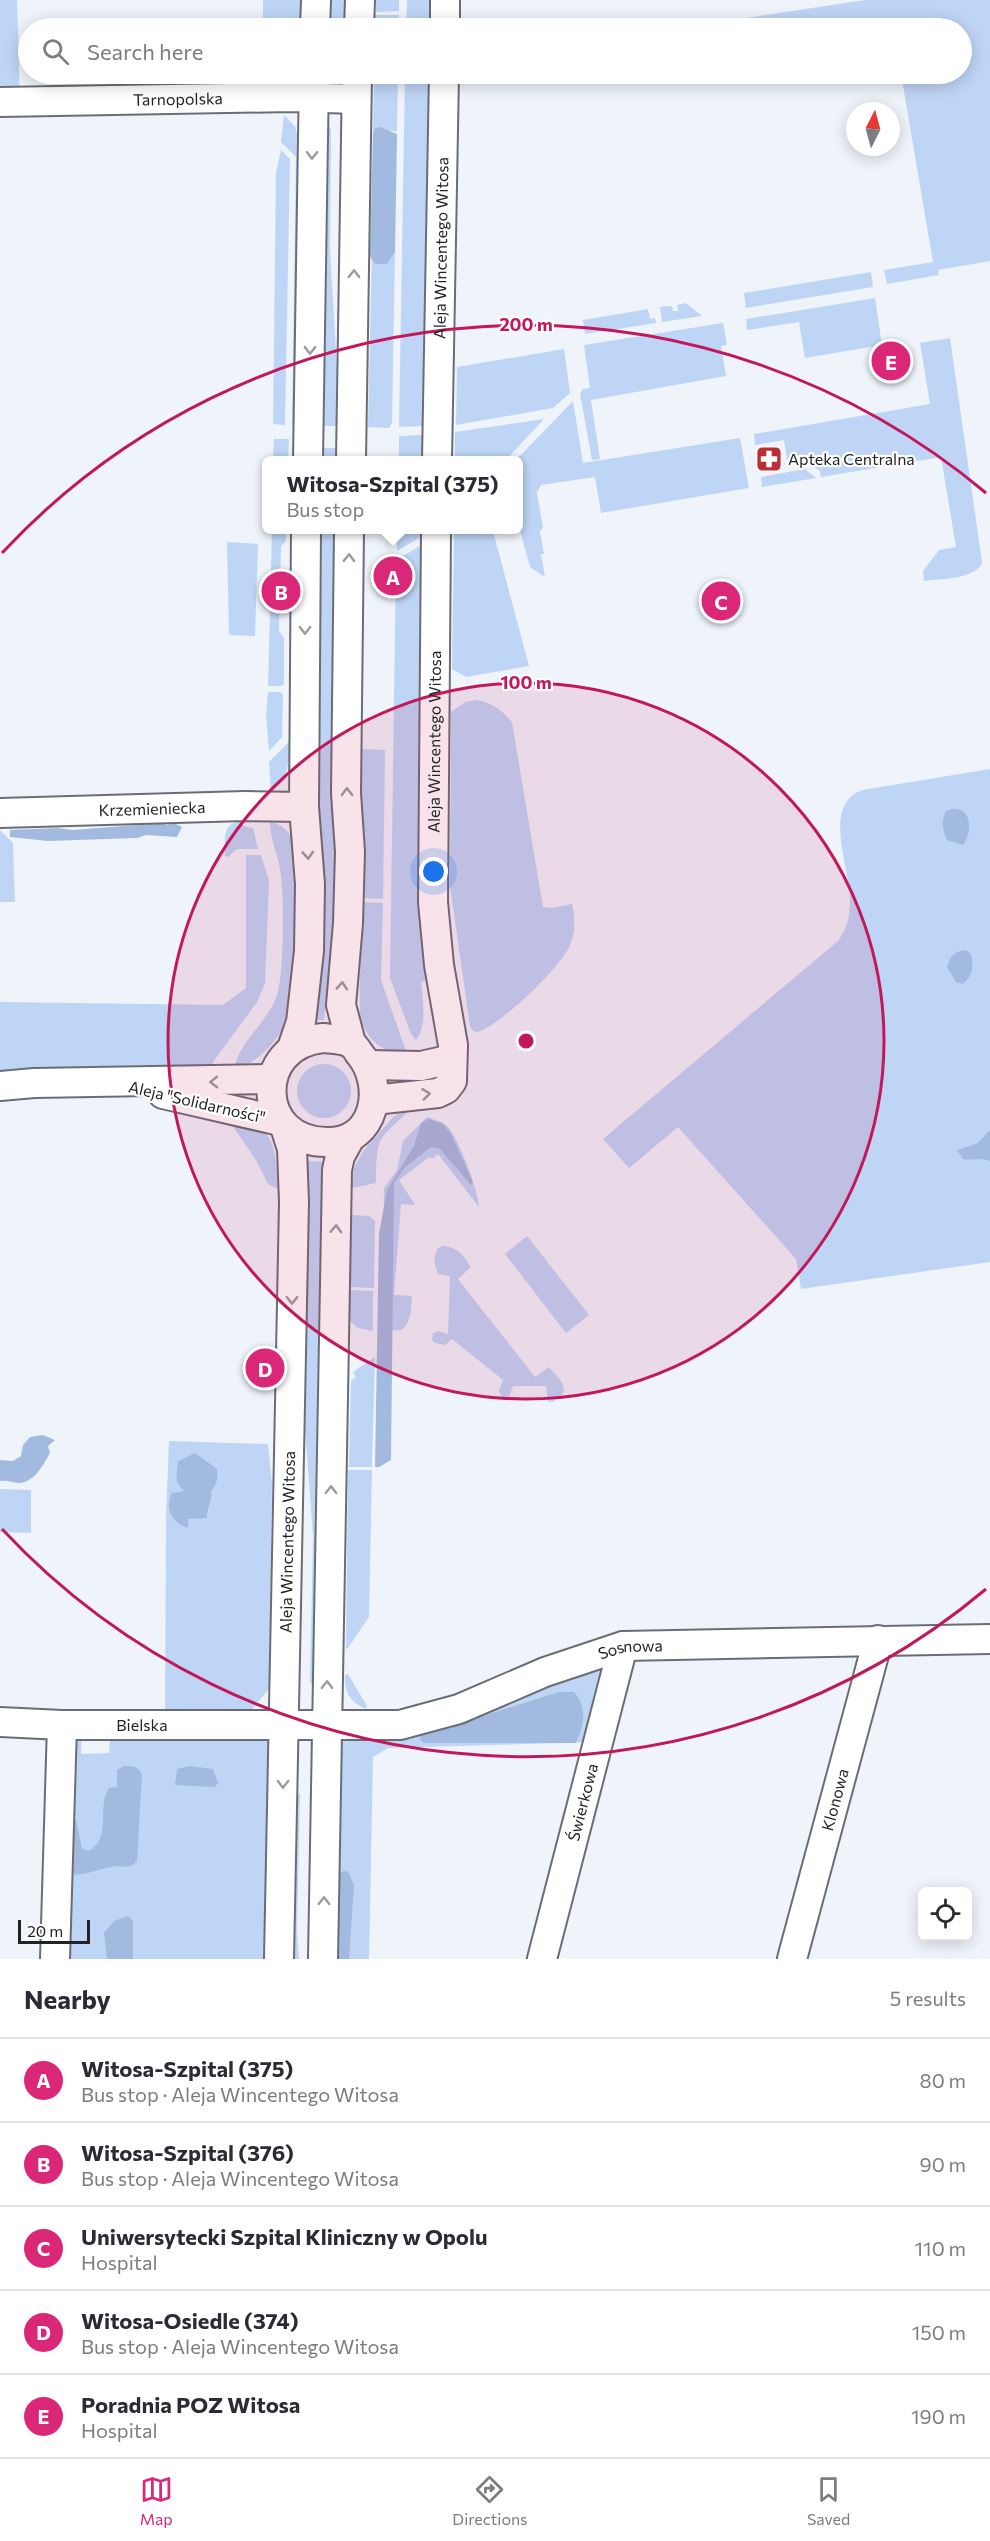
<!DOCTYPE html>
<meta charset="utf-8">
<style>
:root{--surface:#fff;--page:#f2f2f3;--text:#2b2b33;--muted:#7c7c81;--line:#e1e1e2;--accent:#db2777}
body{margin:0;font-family:Commissioner,sans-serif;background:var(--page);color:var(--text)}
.controls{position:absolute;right:18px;bottom:18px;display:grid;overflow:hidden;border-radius:9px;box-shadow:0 3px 15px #0003}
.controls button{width:54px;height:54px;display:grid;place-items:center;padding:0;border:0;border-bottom:2px solid var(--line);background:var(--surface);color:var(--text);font:30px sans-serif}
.compass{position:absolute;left:846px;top:102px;width:54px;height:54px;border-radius:50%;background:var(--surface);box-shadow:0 3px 15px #0003;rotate:6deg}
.scale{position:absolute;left:18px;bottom:15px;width:72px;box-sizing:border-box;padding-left:6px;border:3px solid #212325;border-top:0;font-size:16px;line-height:21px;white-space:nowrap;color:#212325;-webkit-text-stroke:4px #fff;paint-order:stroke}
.you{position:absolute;left:434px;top:872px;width:21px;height:21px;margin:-15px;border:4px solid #fff;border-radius:50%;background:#1a73e8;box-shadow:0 0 0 9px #1a73e833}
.badge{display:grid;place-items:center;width:39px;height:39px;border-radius:50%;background:var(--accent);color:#fff;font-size:20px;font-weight:700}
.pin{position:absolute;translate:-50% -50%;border:3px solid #fff;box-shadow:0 2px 6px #0006}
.popup{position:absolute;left:262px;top:456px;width:261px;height:78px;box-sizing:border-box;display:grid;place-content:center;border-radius:9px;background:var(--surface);filter:drop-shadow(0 2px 4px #0005);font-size:20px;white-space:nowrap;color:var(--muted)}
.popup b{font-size:22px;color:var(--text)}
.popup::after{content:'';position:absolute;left:50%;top:100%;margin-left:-12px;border:12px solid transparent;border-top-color:var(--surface)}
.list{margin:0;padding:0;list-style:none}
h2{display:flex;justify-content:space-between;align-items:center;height:78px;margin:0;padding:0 24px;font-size:26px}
h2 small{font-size:20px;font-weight:400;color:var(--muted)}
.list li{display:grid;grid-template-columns:39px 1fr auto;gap:18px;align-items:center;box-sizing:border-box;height:84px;padding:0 24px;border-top:2px solid var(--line)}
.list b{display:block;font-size:22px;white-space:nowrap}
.list p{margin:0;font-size:20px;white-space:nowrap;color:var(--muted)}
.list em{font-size:20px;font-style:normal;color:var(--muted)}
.icon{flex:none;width:33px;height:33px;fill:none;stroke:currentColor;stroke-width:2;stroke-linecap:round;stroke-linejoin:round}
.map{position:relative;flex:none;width:990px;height:1959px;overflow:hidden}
.search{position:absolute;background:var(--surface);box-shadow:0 3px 15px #0003;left:18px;right:18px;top:18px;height:66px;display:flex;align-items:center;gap:15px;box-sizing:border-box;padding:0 21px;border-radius:33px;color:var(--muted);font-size:22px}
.sheet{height:498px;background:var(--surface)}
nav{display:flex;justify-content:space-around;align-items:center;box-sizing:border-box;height:84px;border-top:2px solid var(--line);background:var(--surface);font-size:16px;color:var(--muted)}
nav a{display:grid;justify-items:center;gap:3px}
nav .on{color:var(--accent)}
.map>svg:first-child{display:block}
</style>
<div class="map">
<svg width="990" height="1959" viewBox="0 0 990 1959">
<rect width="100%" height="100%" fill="#eff4fb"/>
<g fill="#bfd5f6">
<path d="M0 0H17L20 101 0 102Z"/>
<path d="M263 0H316L315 28H263Z"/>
<rect x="331" y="0" width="13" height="28"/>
<path d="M376 0H399V11L376 12Z"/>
<path d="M407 0H432V28H406Z"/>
<path d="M865 0H990V261L938 270 939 275 887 284 884 270 933 262 901 74H962V28H693V26Z"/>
<rect x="375" y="15" width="24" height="13"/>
<path d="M262 74H314L313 97H262Z"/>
<path d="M374 74H398L397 131 373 130Z"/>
<path d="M405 74H431L425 426 399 427Z"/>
<path d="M284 115 295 126 300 144 296 425H292L296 157 281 142Z"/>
<path d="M329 125 331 130 330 250 337 368V426H324Z"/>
<path d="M281 150 290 159 285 425 273 424 276 173Z"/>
<path d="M395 250 392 423 389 428 368 427 372 251Z"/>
<path d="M871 272 873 287 746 308 744 293Z"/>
<path d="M875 298 882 345 805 358 799 322 747 330 746 319Z"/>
<path d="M686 303 702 316 662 322 660 307 672 306 673 311H678L677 305Z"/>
<path d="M648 309 650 319 655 318 656 323 585 334 583 320Z"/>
<path d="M723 323 727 345 721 346 726 376 591 400 600 459 592 460 580 394 583 389 590 388 584 345Z"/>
<path d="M950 338 982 562C978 579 940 579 924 581L923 571 939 550 956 547 941 457 821 477 820 471 807 462 788 465 784 440 755 445 754 434 930 404 920 343Z"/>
<path d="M564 349 570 393 553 408 456 425 457 367Z"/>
<path d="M573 401 583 463 740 438 749 488 601 513 595 477 541 485 537 493 543 527 540 532 544 554H541L545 577 530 567 519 527V460H516Z"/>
<path d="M544 419 506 460H455V432Z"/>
<path d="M425 435V460H399V436Z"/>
<path d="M274 439H289L288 460H273Z"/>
<rect x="323" y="448" width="13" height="12"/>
<path d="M805 469 816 478 762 487 761 477Z"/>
<path d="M272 530H286V541L281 546 279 631 284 638V684L281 686H268Z"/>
<path d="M322 530H335L332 786 336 876 333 937 324 1020H317L324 900 318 786Z"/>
<path d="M397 530H424V535L397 551Z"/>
<path d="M458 530 493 531 529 666 466 677 452 669 454 535Z"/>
<path d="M227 542 258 544 255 636 229 635Z"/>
<path d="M423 544 428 980 421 982C423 999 427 1027 416 1040L411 1034 390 978 396 560Z"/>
<path d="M268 692H281L283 695 282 737 269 751 266 715Z"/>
<path d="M477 700C492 703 502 710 512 722L543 907 552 908 572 904C575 918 576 931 570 945 561 967 500 1026 477 1032L473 1031 470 1026 450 886 451 712 465 702Z"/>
<path d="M290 741C289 763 289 777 271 792L269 762Z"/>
<path d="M362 749 385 750 383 899 359 898Z"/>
<path d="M990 769V1262L801 1289 796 1259 678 1127 629 1168 603 1139 838 941C847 929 850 917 850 901 851 869 818 798 868 789Z"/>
<path d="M243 820V826L253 828 258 849H237L228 857 225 856C225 838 221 824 243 820Z"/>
<path d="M270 822C280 824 287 829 292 838 301 856 293 1004 284 1025 275 1045 255 1064 234 1070 239 1040 268 1023 277 995 284 976 284 897 281 876 279 855 271 845 270 822Z"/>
<path d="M0 830 13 843 15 902H0Z"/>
<path d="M246 855H261L269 881 265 983 257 1002 213 1062V1072L0 1073V1002L223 1005 246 988Z"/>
<path d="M359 902 383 903 381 980 408 1057C383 1051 369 1044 360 1017Z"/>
<circle cx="324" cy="1091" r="27"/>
<path d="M411 1107 410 1110C376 1142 377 1135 376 1183L352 1188 354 1168 364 1150 394 1116Z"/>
<path d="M427 1117C434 1120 443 1121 448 1127 459 1140 478 1190 479 1207L438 1154 432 1159 429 1157 399 1180 415 1205 401 1204 394 1295 412 1296C411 1309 412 1320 402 1330L383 1331 384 1188 397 1170 403 1141Z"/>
<path d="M230 1122C239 1124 254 1125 262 1130 278 1141 276 1172 278 1189L268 1184 256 1160Z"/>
<path d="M308 1161 324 1162 314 1689 310 1681 313 1536 305 1428Z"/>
<path d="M350 1215 369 1216 375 1221 374 1288 348 1287Z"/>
<path d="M527 1236 589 1315 566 1333 505 1254Z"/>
<path d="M443 1246C458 1247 463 1255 471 1267L458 1279 535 1377 549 1367C557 1377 573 1389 557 1399 551 1403 556 1402 548 1402L546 1386H513L508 1400H503L499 1390 503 1380 452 1339 445 1345 435 1343 432 1340 433 1333 438 1331 448 1334 450 1276 438 1274 434 1261 437 1249Z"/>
<path d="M348 1290 373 1291V1331L358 1328 349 1320Z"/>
<path d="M375 1357 372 1467H349L351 1381 356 1377 353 1372Z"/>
<path d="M169 1441 268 1444 272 1484 269 1689 252 1709 232 1714 284 1725 280 1959H55L62 1725H82L81 1754 109 1753 111 1725H165L166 1519Z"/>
<path d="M348 1470H372L369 1617 348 1648 346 1649Z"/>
<path d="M0 1489 31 1490V1533L0 1532Z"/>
<path d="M623 1646 598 1742 388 1748 373 1757 369 1959H323L326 1726 400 1725Z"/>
<path d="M348 1674 367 1706 366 1709C350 1702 344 1692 345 1675Z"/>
<path d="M297 1794H300L297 1930 299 1959H294Z"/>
</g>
<g fill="#a2badf">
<path d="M380 127 397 134 395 252 387 264H375L370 256 373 132 375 128Z"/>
<path d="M952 809C973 807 972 833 963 845L947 840C942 828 941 823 946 811Z"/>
<path d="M172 822 182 827 177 837 146 835 137 838 48 841 10 837V830L57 828 73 830 162 823 167 825Z"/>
<path d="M966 950 971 954C974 966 973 975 963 984L956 982 947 967C951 954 954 952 966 950Z"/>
<path d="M429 1119 443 1124 451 1134 473 1182 471 1185 440 1149 431 1147 405 1167 394 1183 391 1460 379 1467H375L379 1234 387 1190 414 1146 421 1123Z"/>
<path d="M990 1130V1161C981 1157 973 1161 963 1159L957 1150 978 1143Z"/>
<path d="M43 1435 55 1440 48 1446 50 1453C43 1465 35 1482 19 1483 12 1483 8 1480 0 1481V1460L13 1461 21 1456 23 1445 30 1437Z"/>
<path d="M195 1453 217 1469C218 1479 217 1484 211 1491 213 1501 206 1508 207 1518L188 1519V1528C172 1522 164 1509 172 1493L185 1491C173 1483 177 1474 178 1461Z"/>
<path d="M559 1692H574C588 1708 584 1725 576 1743H424L420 1740 421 1736 429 1733Z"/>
<path d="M124 1766C133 1766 138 1766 142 1774L137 1861C129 1871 120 1864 110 1867 94 1871 88 1874 71 1875L66 1822 76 1820 82 1848 88 1851C113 1840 96 1805 109 1788L117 1787V1770Z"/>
<path d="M190 1766 213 1769 218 1783 215 1787 175 1785 177 1769Z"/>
<path d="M348 1871 354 1885 349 1959H337L338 1877 341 1872Z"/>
<path d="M128 1916 133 1921V1959H107L104 1933 114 1921Z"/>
</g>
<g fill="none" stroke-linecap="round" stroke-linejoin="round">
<defs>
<g id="minor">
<path d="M315 28 316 0"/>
<path d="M359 28 360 0"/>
<path d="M445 28V0"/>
<path id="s1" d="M0 102 292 97 356 99"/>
<path d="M308 460 314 74"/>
<path d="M351 460 357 74"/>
<path id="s2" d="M437 460 444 74"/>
<path d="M349 530 346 793 350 852 348 923 341 1005 351 1043"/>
<path id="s3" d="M0 813 245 806 304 807"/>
<path d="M323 1038C331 1039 343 1039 350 1043 354 1045 357 1050 359 1053 386 1085 376 1142 328 1142 255 1143 252 1045 323 1038Z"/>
<path d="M292 1048 301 1022 309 951 310 884 304 807 306 530"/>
<path d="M369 1065 421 1066 452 1059"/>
<path d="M0 1086 34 1083 272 1079"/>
<path d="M163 1094 280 1121"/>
<path id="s4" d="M374 1100 438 1093 446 1089 452 1081 453 1045 439 965 433 902 436 530"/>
<path id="s5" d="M0 1722 62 1725H400L459 1709 545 1672 623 1646 990 1639"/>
<path d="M55 1959 62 1725"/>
<path id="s6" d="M279 1959 294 1202 292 1149 285 1127"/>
<path d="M323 1959 337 1170 340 1156 350 1138"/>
<path id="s7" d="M542 1959 623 1646"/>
<path id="s8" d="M792 1959 878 1640"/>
</g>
</defs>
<use href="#minor" stroke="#6a6e74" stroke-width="32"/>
<use href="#minor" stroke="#fff" stroke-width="28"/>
</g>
<defs><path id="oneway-chevron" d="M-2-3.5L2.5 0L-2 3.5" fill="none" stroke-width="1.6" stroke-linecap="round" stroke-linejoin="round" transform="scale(1.5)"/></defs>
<g stroke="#9b9c9d">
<use href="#oneway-chevron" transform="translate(312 155) rotate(91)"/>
<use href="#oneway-chevron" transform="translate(354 274) rotate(-89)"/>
<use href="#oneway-chevron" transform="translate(310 350) rotate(91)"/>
<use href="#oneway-chevron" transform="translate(349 558) rotate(-89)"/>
<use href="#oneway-chevron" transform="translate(305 630) rotate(90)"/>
<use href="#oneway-chevron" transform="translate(347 792) rotate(-91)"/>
<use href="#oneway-chevron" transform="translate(308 855) rotate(86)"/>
<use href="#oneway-chevron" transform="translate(342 986) rotate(-86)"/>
<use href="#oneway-chevron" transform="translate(214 1082) rotate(179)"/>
<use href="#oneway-chevron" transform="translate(426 1094) rotate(-7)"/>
<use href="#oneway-chevron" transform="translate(336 1229) rotate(-88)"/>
<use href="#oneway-chevron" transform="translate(292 1300) rotate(91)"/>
<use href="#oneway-chevron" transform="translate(331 1490) rotate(-89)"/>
<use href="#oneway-chevron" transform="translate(327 1685) rotate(-89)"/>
<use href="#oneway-chevron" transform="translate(283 1784) rotate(91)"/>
<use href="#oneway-chevron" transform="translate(324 1901) rotate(-89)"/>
</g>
<circle cx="526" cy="1041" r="358" fill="#c2185b" fill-opacity=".12"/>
<g fill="none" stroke="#c2185b" stroke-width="3">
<circle cx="526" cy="1041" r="358"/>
<path d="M986 1589A716 716 0 0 1 2 1529M2 553A716 716 0 0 1 986 493"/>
</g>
<defs>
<symbol id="pharmacy-square" viewBox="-11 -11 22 22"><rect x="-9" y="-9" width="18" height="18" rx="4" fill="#bd2d35" stroke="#fff"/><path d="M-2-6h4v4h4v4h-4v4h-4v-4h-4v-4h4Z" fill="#fff"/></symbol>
</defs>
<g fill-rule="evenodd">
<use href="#pharmacy-square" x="754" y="444" width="30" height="30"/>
</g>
<g text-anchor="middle" stroke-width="4.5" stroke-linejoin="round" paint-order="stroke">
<g font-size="16" fill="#212325" stroke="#fff">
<text dy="6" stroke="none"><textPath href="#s1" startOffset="178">Tarnopolska</textPath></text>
<text dy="6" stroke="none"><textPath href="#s2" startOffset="212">Aleja Wincentego Witosa</textPath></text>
<text dy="6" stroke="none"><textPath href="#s4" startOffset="424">Aleja Wincentego Witosa</textPath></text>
<text dy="6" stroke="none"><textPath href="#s3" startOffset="152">Krzemieniecka</textPath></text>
<text transform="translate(197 1102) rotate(13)" y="6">Aleja "Solidarności"</text>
<text dy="6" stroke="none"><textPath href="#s6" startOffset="417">Aleja Wincentego Witosa</textPath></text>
<text dy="6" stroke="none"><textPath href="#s5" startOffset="644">Sosnowa</textPath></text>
<text dy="6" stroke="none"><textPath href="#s5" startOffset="142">Bielska</textPath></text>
<text dy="6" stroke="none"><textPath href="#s8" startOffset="165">Klonowa</textPath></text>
<text dy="6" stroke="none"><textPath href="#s7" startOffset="162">Świerkowa</textPath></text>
</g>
<g font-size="16" fill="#212325" stroke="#fff" text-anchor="start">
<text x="788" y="465">Apteka Centralna</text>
</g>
</g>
<circle cx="526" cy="1041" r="9" fill="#c2185b" stroke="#fff" stroke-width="3"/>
<g font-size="18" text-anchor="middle" font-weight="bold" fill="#c2185b" stroke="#fff" stroke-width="4.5" stroke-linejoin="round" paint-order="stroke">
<text x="526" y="331">200 m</text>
<text x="526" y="689">100 m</text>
</g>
</svg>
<div class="controls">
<button><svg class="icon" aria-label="locate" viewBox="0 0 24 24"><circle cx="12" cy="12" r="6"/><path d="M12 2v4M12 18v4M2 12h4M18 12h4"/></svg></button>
</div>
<svg class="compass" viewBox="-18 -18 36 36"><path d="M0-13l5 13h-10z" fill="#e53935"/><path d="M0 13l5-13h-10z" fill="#7c7c81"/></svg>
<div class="scale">20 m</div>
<div class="you"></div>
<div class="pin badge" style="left:393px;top:576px">A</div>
<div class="popup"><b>Witosa-Szpital (375)</b>Bus stop</div>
<div class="pin badge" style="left:281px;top:591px">B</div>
<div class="pin badge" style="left:721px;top:601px">C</div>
<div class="pin badge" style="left:265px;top:1368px">D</div>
<div class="pin badge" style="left:891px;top:361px">E</div>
<div class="search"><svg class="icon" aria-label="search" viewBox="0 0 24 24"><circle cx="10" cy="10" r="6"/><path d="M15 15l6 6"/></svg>Search here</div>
</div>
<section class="sheet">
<h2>Nearby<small>5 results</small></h2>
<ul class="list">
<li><span class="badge">A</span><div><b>Witosa-Szpital (375)</b><p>Bus stop · Aleja Wincentego Witosa</p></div><em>80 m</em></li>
<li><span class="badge">B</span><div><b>Witosa-Szpital (376)</b><p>Bus stop · Aleja Wincentego Witosa</p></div><em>90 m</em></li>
<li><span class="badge">C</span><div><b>Uniwersytecki Szpital Kliniczny w Opolu</b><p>Hospital</p></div><em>110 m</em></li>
<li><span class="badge">D</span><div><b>Witosa-Osiedle (374)</b><p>Bus stop · Aleja Wincentego Witosa</p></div><em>150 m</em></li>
<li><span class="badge">E</span><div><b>Poradnia POZ Witosa</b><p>Hospital</p></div><em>190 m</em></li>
</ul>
</section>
<nav>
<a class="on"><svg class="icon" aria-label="map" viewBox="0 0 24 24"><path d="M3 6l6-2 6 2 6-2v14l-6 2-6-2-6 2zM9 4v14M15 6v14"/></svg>Map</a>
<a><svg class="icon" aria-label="directions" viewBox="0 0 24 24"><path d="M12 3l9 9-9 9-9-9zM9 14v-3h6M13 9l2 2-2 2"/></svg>Directions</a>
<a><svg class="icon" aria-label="saved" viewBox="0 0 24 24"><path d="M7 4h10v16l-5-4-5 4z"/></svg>Saved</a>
</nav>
